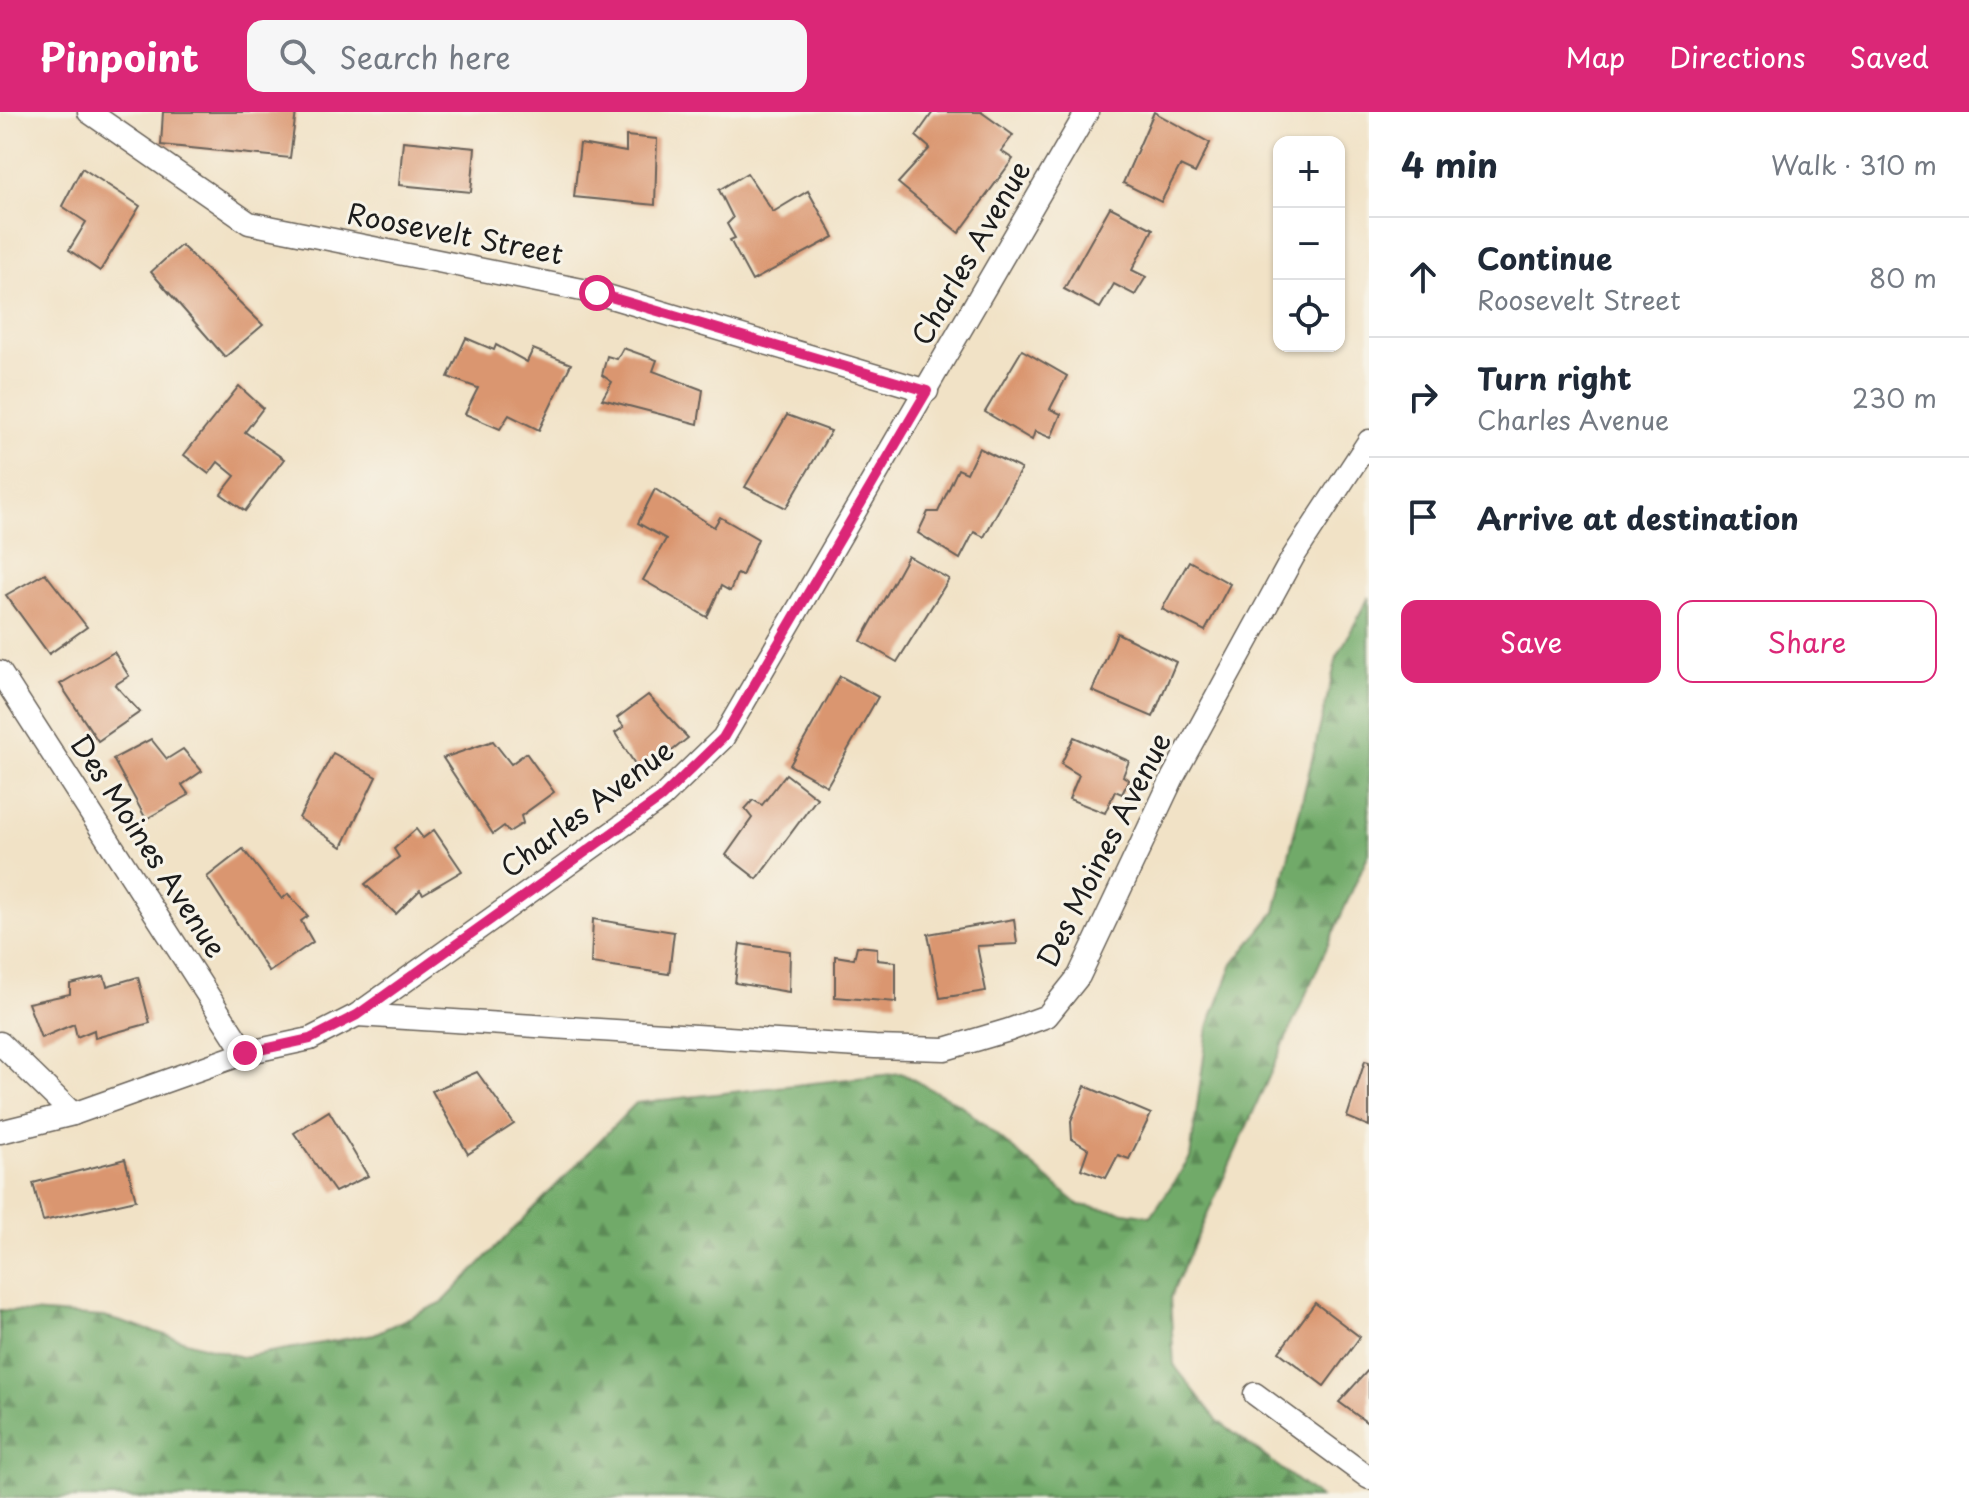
<!DOCTYPE html>
<meta charset="utf-8">
<style>
:root{--surface:#fff;--page:#f6f6f7;--text:#1f2937;--muted:#747a83;--line:#e0e1e3;--accent:#db2777}
body{margin:0;font-family:"Playpen Sans",sans-serif;background:var(--page);color:var(--text)}
.controls{position:absolute;right:24px;top:24px;display:grid;overflow:hidden;border-radius:16px;box-shadow:0 2px 6px #0004}
.controls button{width:72px;height:72px;display:grid;place-items:center;padding:0;border:0;border-bottom:2px solid var(--line);background:var(--surface);color:var(--text);font:40px sans-serif}
.stop{position:absolute;width:24px;height:24px;margin:-18px;border:6px solid #db2777;border-radius:50%;background:#fff}
.stop.end{background:#db2777;border-color:#fff;box-shadow:0 2px 8px #0008}
.list{margin:0;padding:0;list-style:none}
h2{display:flex;justify-content:space-between;align-items:center;height:104px;margin:0;padding:0 32px;font-size:34px}
h2 small{font-size:26px;font-weight:400;color:var(--muted)}
.list li{display:grid;grid-template-columns:52px 1fr auto;gap:24px;align-items:center;box-sizing:border-box;height:120px;padding:0 32px;border-top:2px solid var(--line)}
.list b{display:block;font-size:30px;white-space:nowrap}
.list p{margin:0;font-size:26px;white-space:nowrap;color:var(--muted)}
.list em{font-size:26px;font-style:normal;color:var(--muted)}
.actions{display:flex;gap:16px;padding:24px 32px}
.actions a{flex:1;padding:18px 0;border:2px solid var(--accent);border-radius:16px;text-align:center;font-size:28px;color:var(--accent)}
.actions .main{background:var(--accent);color:#fff}
.icon{flex:none;width:44px;height:44px;fill:none;stroke:currentColor;stroke-width:2;stroke-linecap:round;stroke-linejoin:round}
.map{position:relative;flex:none;width:1369px;height:1386px;overflow:hidden}
header{display:flex;align-items:center;gap:48px;box-sizing:border-box;height:112px;padding:0 40px;background:var(--accent);color:#fff}
header strong{font-size:38px}
nav{display:flex;gap:44px;margin-inline-start:auto;font-size:28px}
.search{width:560px;height:72px;background:var(--page);display:flex;align-items:center;gap:20px;box-sizing:border-box;padding:0 28px;border-radius:16px;color:var(--muted);font-size:30px}
main{display:flex}
aside{flex:1;background:var(--surface)}
.map>svg:first-child{display:block}
</style>
<header>
<strong>Pinpoint</strong>
<div class="search"><svg class="icon" aria-label="search" viewBox="0 0 24 24"><circle cx="10" cy="10" r="6"/><path d="M15 15l6 6"/></svg>Search here</div>
<nav><a>Map</a><a>Directions</a><a>Saved</a></nav>
</header>
<main>
<div class="map">
<svg width="1369" height="1386" viewBox="0 0 1369 1386">
<defs>
<pattern id="forest-firs" width="22" height="20" patternUnits="userSpaceOnUse" patternTransform="scale(2)"><rect width="22" height="20" fill="#71aa69"/><path d="M5 1l3.5 6h-7zM16 11l3.5 6h-7z" fill="#5c8a56"/></pattern>
</defs>
<rect width="100%" height="100%" fill="#f7f3e8"/>
<filter id="ink" filterUnits="userSpaceOnUse"><feTurbulence type="fractalNoise" baseFrequency=".0125" numOctaves="2"/><feDisplacementMap in="SourceGraphic" scale="16" xChannelSelector="R" yChannelSelector="G"/><feConvolveMatrix kernelMatrix="1 2 1 2 8 2 1 2 1" color-interpolation-filters="sRGB"/></filter>
<filter id="wash" filterUnits="userSpaceOnUse"><feTurbulence type="fractalNoise" baseFrequency=".006" numOctaves="4" result="noise"/><feDisplacementMap in="SourceGraphic" scale="32" xChannelSelector="R" yChannelSelector="G"/><feGaussianBlur stdDeviation="1.8" result="paint"/><feColorMatrix in="noise" values="0 0 0 0 0 0 0 0 0 0 0 0 0 0 0 0 0 1.4 0 .05"/><feComposite in="paint" operator="in"/></filter>
<g filter="url(#wash)">
<rect width="100%" height="100%" fill="#f1e2c6"/>
<path fill="url(#forest-firs)" stroke="#466342" stroke-width="2" d="M1369 485V741L1170 1186 1174 1253 1218 1309 1320 1386H0V1198L104 1205 241 1245 374 1222 443 1190 636 991 901 961 961 993 1079 1093 1151 1104 1190 1046 1208 915 1233 852 1275 800 1337 545Z"/>
<g id="blocks">
<g fill="#da966f">
<path d="M163 0H296L290 46 161 33Z"/>
<path d="M933 0H981L1013 23 1001 39 1013 47 959 121 898 71 930 36 916 24Z"/>
<path d="M1154 0 1210 31 1195 61 1180 54 1161 90 1123 71Z"/>
<path d="M626 24 657 27 655 93 574 85 580 32 626 40Z"/>
<path d="M403 29 475 36 471 80 399 73Z"/>
<path d="M82 56 140 94 100 159 69 138 86 110 62 94Z"/>
<path d="M747 61 773 100 808 79 834 125 752 169 730 128 735 126 727 112 733 106 719 78Z"/>
<path d="M1110 95 1153 117 1132 158 1146 165 1135 183 1114 172 1100 196 1064 177Z"/>
<path d="M181 133 263 213 225 245 151 160Z"/>
<path d="M466 226 494 238 496 233 527 250 533 237 571 252 539 318 509 303 500 317 465 302 478 276 448 265Z"/>
<path d="M623 236 657 248 653 259 703 278 698 312 602 287 612 270 602 263 607 244 617 247Z"/>
<path d="M1022 238 1067 264 1050 297 1061 302 1051 326 1035 319 1032 328 985 300Z"/>
<path d="M239 274 263 296 245 320 284 347 245 399 221 382 235 364 218 350 209 362 184 343Z"/>
<path d="M787 303 831 319 786 396 745 375Z"/>
<path d="M979 336 1021 357 984 425 974 420 960 447 918 421 928 400H938L958 357 967 361Z"/>
<path d="M655 377 714 415 720 405 758 427 742 464 737 462 730 479 721 474 707 505 643 468 666 427 638 411Z"/>
<path d="M908 444 949 467 897 550 861 529Z"/>
<path d="M1189 449 1230 472 1205 519 1162 497Z"/>
<path d="M45 461 87 515 49 542 6 483Z"/>
<path d="M1117 521 1176 550 1153 605 1092 579Z"/>
<path d="M114 540 129 564 115 573 140 600 98 629 60 572Z"/>
<path d="M840 564 878 585 827 674 790 653Z"/>
<path d="M648 583 688 626 642 663 615 621 624 615 617 606Z"/>
<path d="M1074 625 1129 649 1123 664 1129 668 1122 682 1115 679 1105 701 1069 687 1079 663 1061 652Z"/>
<path d="M151 627 167 647 183 637 202 659 182 673 189 683 146 707 113 647Z"/>
<path d="M493 629 511 652 526 641 554 680 521 704 523 711 509 720 504 714 493 722 443 646Z"/>
<path d="M333 641 376 665 342 735 299 706Z"/>
<path d="M786 662 817 686 757 767 726 743 752 706 745 697 753 688 762 693Z"/>
<path d="M416 717 423 726 434 718 462 759 423 782 420 778 396 802 365 772 399 745 394 737Z"/>
<path d="M243 737 282 787 288 782 308 804 301 809 313 830 269 860 207 765Z"/>
<path d="M593 807 674 820 669 862 591 851Z"/>
<path d="M1014 807 1017 832 977 834 986 879 940 886 928 822Z"/>
<path d="M740 832 790 839 789 880 735 871Z"/>
<path d="M857 834 877 836V848L896 850V890L835 885V844L854 847Z"/>
<path d="M104 864 107 874 138 865 150 911 95 926 94 918 77 925 74 912 41 926 28 891 70 882V872Z"/>
<path d="M1365 949 1369 950V1014L1347 1005Z"/>
<path d="M477 960 514 1012 468 1042 432 979Z"/>
<path d="M1085 974 1151 1002 1129 1047 1118 1043 1106 1066 1081 1057 1088 1037 1072 1027 1071 1009Z"/>
<path d="M329 999 368 1064 335 1080 294 1021Z"/>
<path d="M125 1047 136 1088 43 1109 33 1071Z"/>
<path d="M1315 1191 1360 1225 1324 1274 1279 1240Z"/>
<path d="M1369 1257V1312L1339 1290Z"/>
</g>
</g>
</g>
<g filter="url(#ink)">
<use href="#blocks" fill-opacity="0" stroke="#676158" stroke-width="2"/>
<g fill="none" stroke-linecap="round" stroke-linejoin="round">
<defs>
<g id="street">
<path d="M89 0 249 111 597 181 927 279"/>
<path d="M0 560 245 941"/>
<path d="M357 903 875 935 945 937 1009 918 1047 904 1079 864 1173 665 1293 445 1369 329"/>
<path d="M0 931 73 1002"/>
<path d="M0 1020 73 1002 245 941 310 927 357 903 661 686 723 626 1087 0"/>
<path d="M1255 1282 1369 1366"/>
</g>
</defs>
<use href="#street" stroke="#676158" stroke-width="25"/>
<use href="#street" stroke="#fff" stroke-width="22"/>
</g>
</g>
<g fill="none" stroke-linecap="round" stroke-linejoin="round" filter="url(#ink)">
<path stroke="#db2777" stroke-width="10" d="M245 941 310 927 357 903 661 686 723 626 927 279 597 181"/>
</g>
<g text-anchor="middle" stroke-width="6" stroke-linejoin="round" paint-order="stroke">
<g font-size="28" fill="#1c1c1c" stroke="#f7f3e8">
<text transform="translate(455 122) rotate(11)" y="10">Roosevelt Street</text>
<text transform="translate(971 141) rotate(-60)" y="10">Charles Avenue</text>
<text transform="translate(587 697) rotate(-37)" y="10">Charles Avenue</text>
<text transform="translate(148 734) rotate(57)" y="10">Des Moines Avenue</text>
<text transform="translate(1104 738) rotate(-63)" y="10">Des Moines Avenue</text>
</g>
</g>
</svg>
<div class="controls">
<button>+</button>
<button>−</button>
<button><svg class="icon" aria-label="locate" viewBox="0 0 24 24"><circle cx="12" cy="12" r="6"/><path d="M12 2v4M12 18v4M2 12h4M18 12h4"/></svg></button>
</div>
<div class="stop" style="left:597px;top:181px"></div>
<div class="stop end" style="left:245px;top:941px"></div>
</div>
<aside>
<h2>4 min<small>Walk · 310 m</small></h2>
<ul class="list">
<li><svg class="icon" aria-label="ahead" viewBox="0 0 24 24"><path d="M12 20V5M6 11l6-6 6 6"/></svg><div><b>Continue</b><p>Roosevelt Street</p></div><em>80 m</em></li>
<li><svg class="icon" aria-label="right" viewBox="0 0 24 24"><path d="M7 20v-9h11M14 6l5 5-5 5"/></svg><div><b>Turn right</b><p>Charles Avenue</p></div><em>230 m</em></li>
<li><svg class="icon" aria-label="arrive" viewBox="0 0 24 24"><path d="M6 21V4h12l-3 4 3 4H6"/></svg><div><b>Arrive at destination</b></div></li>
</ul>
<div class="actions"><a class="main">Save</a><a>Share</a></div>
</aside>
</main>
